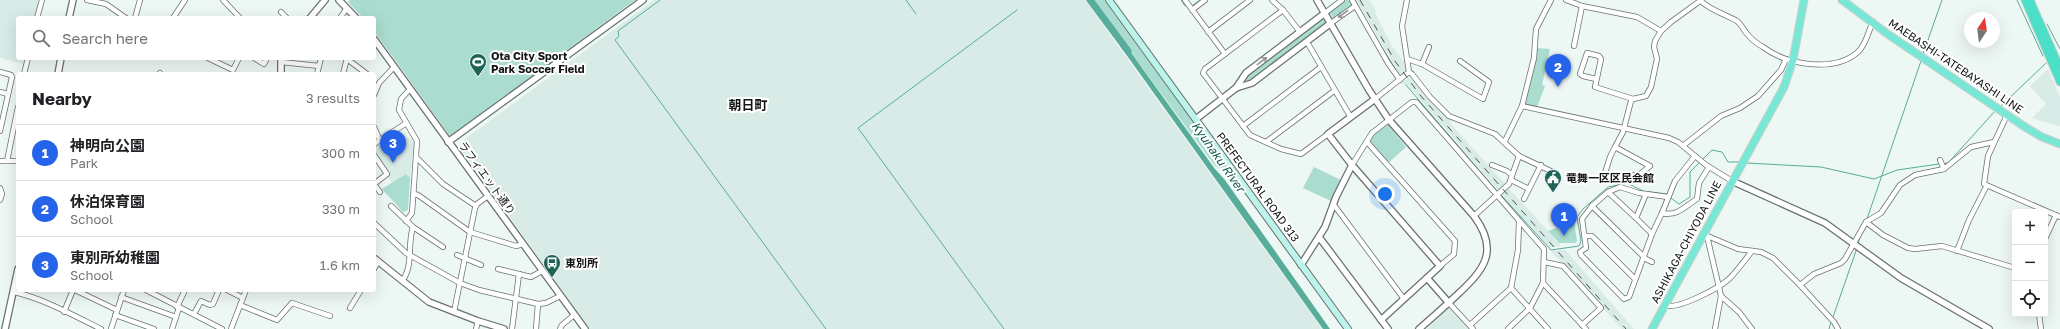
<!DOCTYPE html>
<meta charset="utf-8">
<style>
:root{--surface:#fff;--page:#f2f2f2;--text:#202124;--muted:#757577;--line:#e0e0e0;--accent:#2563eb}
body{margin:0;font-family:"Golos Text","Noto Sans JP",sans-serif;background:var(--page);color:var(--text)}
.controls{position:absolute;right:12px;bottom:12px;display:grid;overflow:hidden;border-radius:4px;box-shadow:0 4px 16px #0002}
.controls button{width:36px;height:36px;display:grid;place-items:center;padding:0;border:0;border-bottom:1px solid var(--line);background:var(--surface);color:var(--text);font:20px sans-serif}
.compass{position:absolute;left:1964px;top:12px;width:36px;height:36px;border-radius:50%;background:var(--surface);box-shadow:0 4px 16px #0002;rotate:13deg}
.you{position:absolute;left:1385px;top:194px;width:14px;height:14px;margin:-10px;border:3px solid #fff;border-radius:50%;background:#1a73e8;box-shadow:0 0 0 6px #1a73e833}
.badge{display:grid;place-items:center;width:26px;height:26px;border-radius:50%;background:var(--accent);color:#fff;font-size:13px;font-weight:700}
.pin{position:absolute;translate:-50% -33px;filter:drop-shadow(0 1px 2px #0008)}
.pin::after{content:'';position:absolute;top:21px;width:14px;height:12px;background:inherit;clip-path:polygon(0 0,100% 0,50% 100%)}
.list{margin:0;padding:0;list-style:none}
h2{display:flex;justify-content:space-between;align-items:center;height:52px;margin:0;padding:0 16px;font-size:17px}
h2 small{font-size:13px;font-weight:400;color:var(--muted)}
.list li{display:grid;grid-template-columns:26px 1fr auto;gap:12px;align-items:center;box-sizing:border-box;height:56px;padding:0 16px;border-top:1px solid var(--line)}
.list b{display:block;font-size:15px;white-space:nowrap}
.list p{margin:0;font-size:13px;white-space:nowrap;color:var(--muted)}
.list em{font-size:13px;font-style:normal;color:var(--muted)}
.icon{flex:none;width:22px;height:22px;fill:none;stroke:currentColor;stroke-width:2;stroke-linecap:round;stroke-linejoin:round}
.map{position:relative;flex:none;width:2060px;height:329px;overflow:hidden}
.search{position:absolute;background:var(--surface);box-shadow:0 4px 16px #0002;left:16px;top:16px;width:360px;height:44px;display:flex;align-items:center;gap:10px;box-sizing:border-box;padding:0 14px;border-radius:4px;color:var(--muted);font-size:15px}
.panel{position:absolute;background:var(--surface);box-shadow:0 4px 16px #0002;left:16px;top:72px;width:360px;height:220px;border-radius:4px}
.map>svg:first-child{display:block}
</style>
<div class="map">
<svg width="2060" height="329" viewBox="0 0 2060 329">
<rect width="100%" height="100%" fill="#edf7f4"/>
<g fill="#d8ebe6">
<path d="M0 0H39L35 18H18V58H26L24 64 0 58Z"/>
<path d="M654 0H1085L1322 329H590L460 148 461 142Z"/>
<path d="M1356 0H1369L1376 11 1375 13 1392 46 1407 66V72L1402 76H1399L1400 75Z"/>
<path d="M2048 69 2060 97V126L2032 118 2046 104 2030 86Z"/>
<path d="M1410 77 1413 78 1435 106 1451 119 1450 123 1506 185 1499 191 1408 85 1405 86 1402 82Z"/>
<path d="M400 132 413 141 414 144 410 178 406 174 392 183 388 177 391 174 374 152V148Z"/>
<path d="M1508 188 1531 212 1561 246 1549 247 1502 195Z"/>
<path d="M1565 250 1634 329H1635H1622L1551 251Z"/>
<path d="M1450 307 1470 329H1427Z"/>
</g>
<g fill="#aadccf">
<path d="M350 0H635L450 136 374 31V18H363L348 2Z"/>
<path d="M1092 0H1104L1232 175 1215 166Z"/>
<path d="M1345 0H1349L1352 5 1334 19 1329 12Z"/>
<path d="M1322 17 1327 25 1249 82 1245 78 1247 74Z"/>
<path d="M1537 48 1550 49 1542 85 1545 86 1537 107 1524 105Z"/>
<path d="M1387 124 1406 147 1388 163 1369 140 1371 137Z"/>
<path d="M1314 167 1341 180 1331 201 1303 188Z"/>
<path d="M406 174 410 178 408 210 403 212 382 189Z"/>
<path d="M1574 221 1577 241 1575 243H1559L1548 231Z"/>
</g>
<path fill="#58ac9a" d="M1124 43 1215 169 1225 180 1330 329H1323L1120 46Z"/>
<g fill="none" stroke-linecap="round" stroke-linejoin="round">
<g stroke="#58ac9a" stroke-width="1">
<path d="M660 0 618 31 619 36 615 40 826 329"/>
<path d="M906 0 916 14"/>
<path d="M1181 0 1185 6"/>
<path d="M1355 0 1361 12"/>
<path d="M2017 0 2043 56"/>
<path d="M1193 5 1200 0"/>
<path d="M2047 24 2060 49"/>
<path d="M1380 44 1396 70"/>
<path d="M1923 54 1942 0"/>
<path d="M1406 85 1497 191"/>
<path d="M2000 107 2046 63"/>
<path d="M1702 160 1712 150 1722 152 1728 162H1739"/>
<path d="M1746 163 1821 167 1874 179 1897 170 1939 164"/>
<path d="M1944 164 1949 162 1996 110"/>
<path d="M1502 196 1551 250 1579 246 1581 241 1577 217 1583 209 1608 187 1627 183 1643 191 1667 194"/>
<path d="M1671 198 1679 204 1690 197V172L1700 162"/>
<path d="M1867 219 1921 61"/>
<path d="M1858 243 1861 235"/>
<path d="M1833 317 1857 248"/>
<path d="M1004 329 858 128 1017 10"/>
<path d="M1829 329 1831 322"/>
</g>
<path stroke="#58ac9a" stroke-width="7" d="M1090 0 1128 51"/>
<defs>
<g id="minor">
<path d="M87 0 106 4 126 18"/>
<path d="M223 0 240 18"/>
<path d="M1185 0 1225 54"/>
<path d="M1272 0 1283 10 1300 32"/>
<path d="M1352 0 1388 63 1400 80"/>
<path d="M1566 0 1582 6 1637 17 1661 31"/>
<path d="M1700 0C1709 10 1725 14 1737 21 1742 25 1744 31 1748 35 1752 40 1758 44 1763 47 1787 65 1834 73 1858 52 1866 45 1869 30 1873 21"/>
<path d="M1192 10 1205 0"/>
<path d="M1283 10 1205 69 1203 73 1250 135 1281 149 1301 154 1328 134"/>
<path d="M281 12 287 18"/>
<path d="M1325 13 1342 0"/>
<path d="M37 18 42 0"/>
<path d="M135 18 140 0"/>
<path d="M173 18 185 0"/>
<path d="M340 18 347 8"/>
<path d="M1331 23 1355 6"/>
<path d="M1208 32 1250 0"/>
<path d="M1307 42 1350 116"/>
<path d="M1574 46 1582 6"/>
<path d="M208 58 233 70 239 58"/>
<path d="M254 58 264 64 267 58"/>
<path d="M347 59 367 74"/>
<path d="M1407 59 1422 64 1483 99 1489 82 1460 61"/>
<path d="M281 62 319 66"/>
<path d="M1422 64 1429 47"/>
<path d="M0 72 11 75 12 77 0 131"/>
<path d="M1409 72 1412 74 1430 97 1449 116 1495 134 1519 156 1557 174"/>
<path d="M24 74 28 58"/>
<path d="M159 74 160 73"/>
<path d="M317 74 321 58"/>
<path d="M343 74 347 58"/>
<path d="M1596 79 1583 76 1580 74 1587 53 1599 56 1601 59 1595 87 1633 99"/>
<path d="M0 92 8 94"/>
<path d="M374 95 379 83 394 67"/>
<path d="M1375 99 1409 72 1402 26 1407 0"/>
<path d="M1522 106 1669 138 1678 142 1706 165 1732 181"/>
<path d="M2007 115 1988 156 1984 184 2060 217"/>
<path d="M1243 126 1321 67"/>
<path d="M374 127 380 141"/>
<path d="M1505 141 1522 106 1534 58 1536 29 1551 0"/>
<path d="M1266 142 1334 91"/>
<path d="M1367 142 1455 241 1454 254 1440 266"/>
<path d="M374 144 405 124"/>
<path d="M1684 145 1721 116 1740 108 1758 96 1781 70 1786 59"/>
<path d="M1615 147 1610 157 1604 176 1639 175 1650 166 1615 147 1623 132 1631 101 1633 99 1646 96 1651 87 1657 59 1654 47 1655 41 1661 31 1671 22 1700 1"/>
<path d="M374 155 387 174 374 184"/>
<path d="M417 158 443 184 476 206"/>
<path d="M1940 160 1944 169"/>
<path d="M0 161H18"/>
<path d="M7 161 18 107"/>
<path d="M1352 165 1372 133 1412 102H1416L1544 249 1543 283 1530 308 1508 329"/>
<path d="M1492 165 1507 171 1512 175"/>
<path d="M1511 180 1529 189"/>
<path d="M374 184 380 192"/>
<path d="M0 188 2 194 0 200"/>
<path d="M1608 192 1620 187 1639 193 1668 197"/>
<path d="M414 194 418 195 470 232 516 246 523 244"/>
<path d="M1646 194 1636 218 1652 234 1662 213C1677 217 1685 206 1697 199L1699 183 1709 167"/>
<path d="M1524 199 1541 165"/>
<path d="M1334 205 1404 299"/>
<path d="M391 206 413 227 443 247"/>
<path d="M1592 206 1646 259 1652 262"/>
<path d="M1662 213 1675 181 1695 156"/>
<path d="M1474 216 1509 184 1519 156"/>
<path d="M1636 218 1608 192 1592 206 1582 219 1586 248 1580 252 1581 255 1624 299 1629 297 1652 234"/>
<path d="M406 221 412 213 417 141 399 110 401 99 410 89"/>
<path d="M1866 222 1883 235 1908 248 1915 249 1942 246 2015 268"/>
<path d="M374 223 406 253 460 283 479 290 538 304 546 303 560 296"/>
<path d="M1703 234 1738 249 1761 252 1773 258 1800 285 1834 322 1838 329"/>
<path d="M1585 236H1592L1635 279"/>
<path d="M1707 236 1721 296 1715 329"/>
<path d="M2045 239 2056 215"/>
<path d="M1957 251 1969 220 1986 187"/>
<path d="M457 255 481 265"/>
<path d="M1544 262 1563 266 1601 308 1582 325"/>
<path d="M374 269 378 262"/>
<path d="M498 269 531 277 542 271"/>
<path d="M402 281C414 266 407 244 413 227"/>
<path d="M1543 283 1586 329"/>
<path d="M1800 285 1814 274 1841 263 1845 259 1866 222 1881 213 1900 185 1915 175 1944 169 1971 147 1994 142"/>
<path d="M1511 288 1548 329"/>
<path d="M75 290 117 310"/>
<path d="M146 290 222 329"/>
<path d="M227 290 243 298"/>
<path d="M14 292C42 298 75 316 101 329"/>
<path d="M1721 296 1739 312 1752 329"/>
<path d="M121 297 176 317"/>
<path d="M1449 303 1473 329"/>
<path d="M240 305 277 320 292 303 330 316"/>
<path d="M1665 305C1676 311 1719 288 1729 279 1737 271 1745 260 1752 251"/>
<path d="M177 307 185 290"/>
<path d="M350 308 361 290"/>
<path d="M64 312 73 290"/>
<path d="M454 312 475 208 477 204 488 196"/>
<path d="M194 314 201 301 210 305 213 304 219 290"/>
<path d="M2039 314 2041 329"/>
<path d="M115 315 154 329"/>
<path d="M1470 325 1511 288 1518 250 1519 221"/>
<path d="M111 329 124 290"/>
<path d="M172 329 179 308"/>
<path d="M231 329 246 290"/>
<path d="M476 329 478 321"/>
<path d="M512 329 519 274"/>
<path d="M536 329 538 304"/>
<path d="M560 329 562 325 574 315"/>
</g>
<g id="tertiary">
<path d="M339 0 356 18"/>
<path d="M1317 0 1369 90 1389 120 1474 216C1500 251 1484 270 1457 295 1444 307 1432 318 1419 329"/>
<path d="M69 18 73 0"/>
<path d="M310 18 325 0"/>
<path d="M374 39 585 329"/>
<path d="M281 58V74"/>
<path d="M58 74 61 58"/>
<path d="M1236 88 1252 83 1331 23"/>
<path d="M1375 99 1328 134 1352 165 1440 266 1381 320"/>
<path d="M1196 119 1236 88 1246 73 1325 13"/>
<path d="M448 142 643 0"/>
<path d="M1732 181 1825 223 1901 278 1989 329"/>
<path d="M1319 237 1388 329"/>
<path d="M374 258 429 302 478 321 504 329"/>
<path d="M1301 265 1325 227 1336 197 1352 165"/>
<path d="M1427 278 1449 303"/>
<path d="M5 329 18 269"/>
</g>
<path id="secondary" d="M1109 0 1348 329"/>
<g id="primary">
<path d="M1842 0 1889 35 2025 127 2042 137 2060 144"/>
<path d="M1652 329 1784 87 1793 60 1804 0"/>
</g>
<g id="trunk">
<path d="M2025 0 2060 82"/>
<path d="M2030 0 2060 68"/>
</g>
</defs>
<use href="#minor" stroke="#697270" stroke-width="6"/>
<use href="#tertiary" stroke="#697270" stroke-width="8"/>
<use href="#secondary" stroke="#697270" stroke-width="8"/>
<use href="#primary" stroke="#d0d0d0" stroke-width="9"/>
<use href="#trunk" stroke="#d0d0d0" stroke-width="9"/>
<use href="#minor" stroke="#fff" stroke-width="4.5"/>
<use href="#tertiary" stroke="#fff" stroke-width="5.5"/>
<use href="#secondary" stroke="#bcf3ea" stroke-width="6"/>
<use href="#primary" stroke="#79e7d5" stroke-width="7"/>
<use href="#trunk" stroke="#4cdfc7" stroke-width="7"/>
<path stroke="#4e5351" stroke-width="1" stroke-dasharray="7 7" stroke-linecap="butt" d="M1360 0 1395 61 1420 95 1626 329"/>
</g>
<defs><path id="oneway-shaft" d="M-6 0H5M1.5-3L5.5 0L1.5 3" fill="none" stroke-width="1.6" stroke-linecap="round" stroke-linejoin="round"/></defs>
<g stroke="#949695">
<use href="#oneway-shaft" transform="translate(1343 14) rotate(143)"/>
<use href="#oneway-shaft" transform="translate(1262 61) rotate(-37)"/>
</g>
<defs>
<symbol id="stadium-pin" viewBox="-11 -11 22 30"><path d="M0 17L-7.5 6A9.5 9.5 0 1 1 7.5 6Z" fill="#1f6457" stroke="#fff"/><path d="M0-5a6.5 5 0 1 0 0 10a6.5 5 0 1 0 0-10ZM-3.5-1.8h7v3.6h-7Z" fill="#fff"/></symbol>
<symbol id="civic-pin" viewBox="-11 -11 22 30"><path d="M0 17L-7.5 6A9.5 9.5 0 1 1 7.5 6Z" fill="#1f6457" stroke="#fff"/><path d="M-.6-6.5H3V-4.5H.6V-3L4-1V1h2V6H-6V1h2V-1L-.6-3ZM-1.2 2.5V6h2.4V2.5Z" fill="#fff"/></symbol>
<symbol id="bus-pin" viewBox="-11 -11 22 30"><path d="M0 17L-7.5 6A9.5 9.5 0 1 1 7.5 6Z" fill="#1f6457" stroke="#fff"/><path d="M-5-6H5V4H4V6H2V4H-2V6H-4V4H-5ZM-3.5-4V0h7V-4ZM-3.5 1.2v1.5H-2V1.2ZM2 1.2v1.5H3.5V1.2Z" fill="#fff"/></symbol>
</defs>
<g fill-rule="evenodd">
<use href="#stadium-pin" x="468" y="52" width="20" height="27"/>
<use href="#civic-pin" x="1543" y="168" width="20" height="27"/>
<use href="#bus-pin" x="542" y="253" width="20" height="27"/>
</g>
<g text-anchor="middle" stroke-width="4" stroke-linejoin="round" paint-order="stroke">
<g font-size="11" font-weight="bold" fill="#121514" stroke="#fff" text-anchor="start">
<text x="491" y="60">Ota City Sport<tspan x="491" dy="13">Park Soccer Field</tspan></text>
<text x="1566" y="182">竜舞一区区民会館</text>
<text x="565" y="267">東別所</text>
</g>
<g font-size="11" fill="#121514" stroke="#fff">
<text transform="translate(1956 66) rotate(34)" y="4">MAEBASHI-TATEBAYASHI LINE</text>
<text transform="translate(487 178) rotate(54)" y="4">ラフィエット通り</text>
<text transform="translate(1258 187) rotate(54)" y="4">PREFECTURAL ROAD 313</text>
<text transform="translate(1686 242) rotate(-62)" y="4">ASHIKAGA-CHIYODA LINE</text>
</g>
<g font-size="12" font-style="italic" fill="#145a4d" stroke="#fff">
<text transform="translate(1218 157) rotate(55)" y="4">Kyuhaku River</text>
</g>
<g font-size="13" font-weight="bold" fill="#121514" stroke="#fff">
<text x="748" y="110">朝日町</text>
</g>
</g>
</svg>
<div class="controls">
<button>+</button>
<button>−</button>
<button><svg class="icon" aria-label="locate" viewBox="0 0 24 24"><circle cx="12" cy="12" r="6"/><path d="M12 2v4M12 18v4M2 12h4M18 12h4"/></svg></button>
</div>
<svg class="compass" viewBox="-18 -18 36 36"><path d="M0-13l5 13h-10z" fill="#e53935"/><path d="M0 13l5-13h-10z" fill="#757577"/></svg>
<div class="you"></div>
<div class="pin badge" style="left:1564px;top:236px">1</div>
<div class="pin badge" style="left:1558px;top:87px">2</div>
<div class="pin badge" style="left:393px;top:163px">3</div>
<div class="search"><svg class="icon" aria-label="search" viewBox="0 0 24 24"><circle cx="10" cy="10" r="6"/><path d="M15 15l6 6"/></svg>Search here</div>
<section class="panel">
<h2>Nearby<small>3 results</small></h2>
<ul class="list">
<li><span class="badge">1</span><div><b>神明向公園</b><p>Park</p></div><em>300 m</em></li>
<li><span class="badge">2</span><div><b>休泊保育園</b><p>School</p></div><em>330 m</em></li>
<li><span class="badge">3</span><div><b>東別所幼稚園</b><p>School</p></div><em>1.6 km</em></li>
</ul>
</section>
</div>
